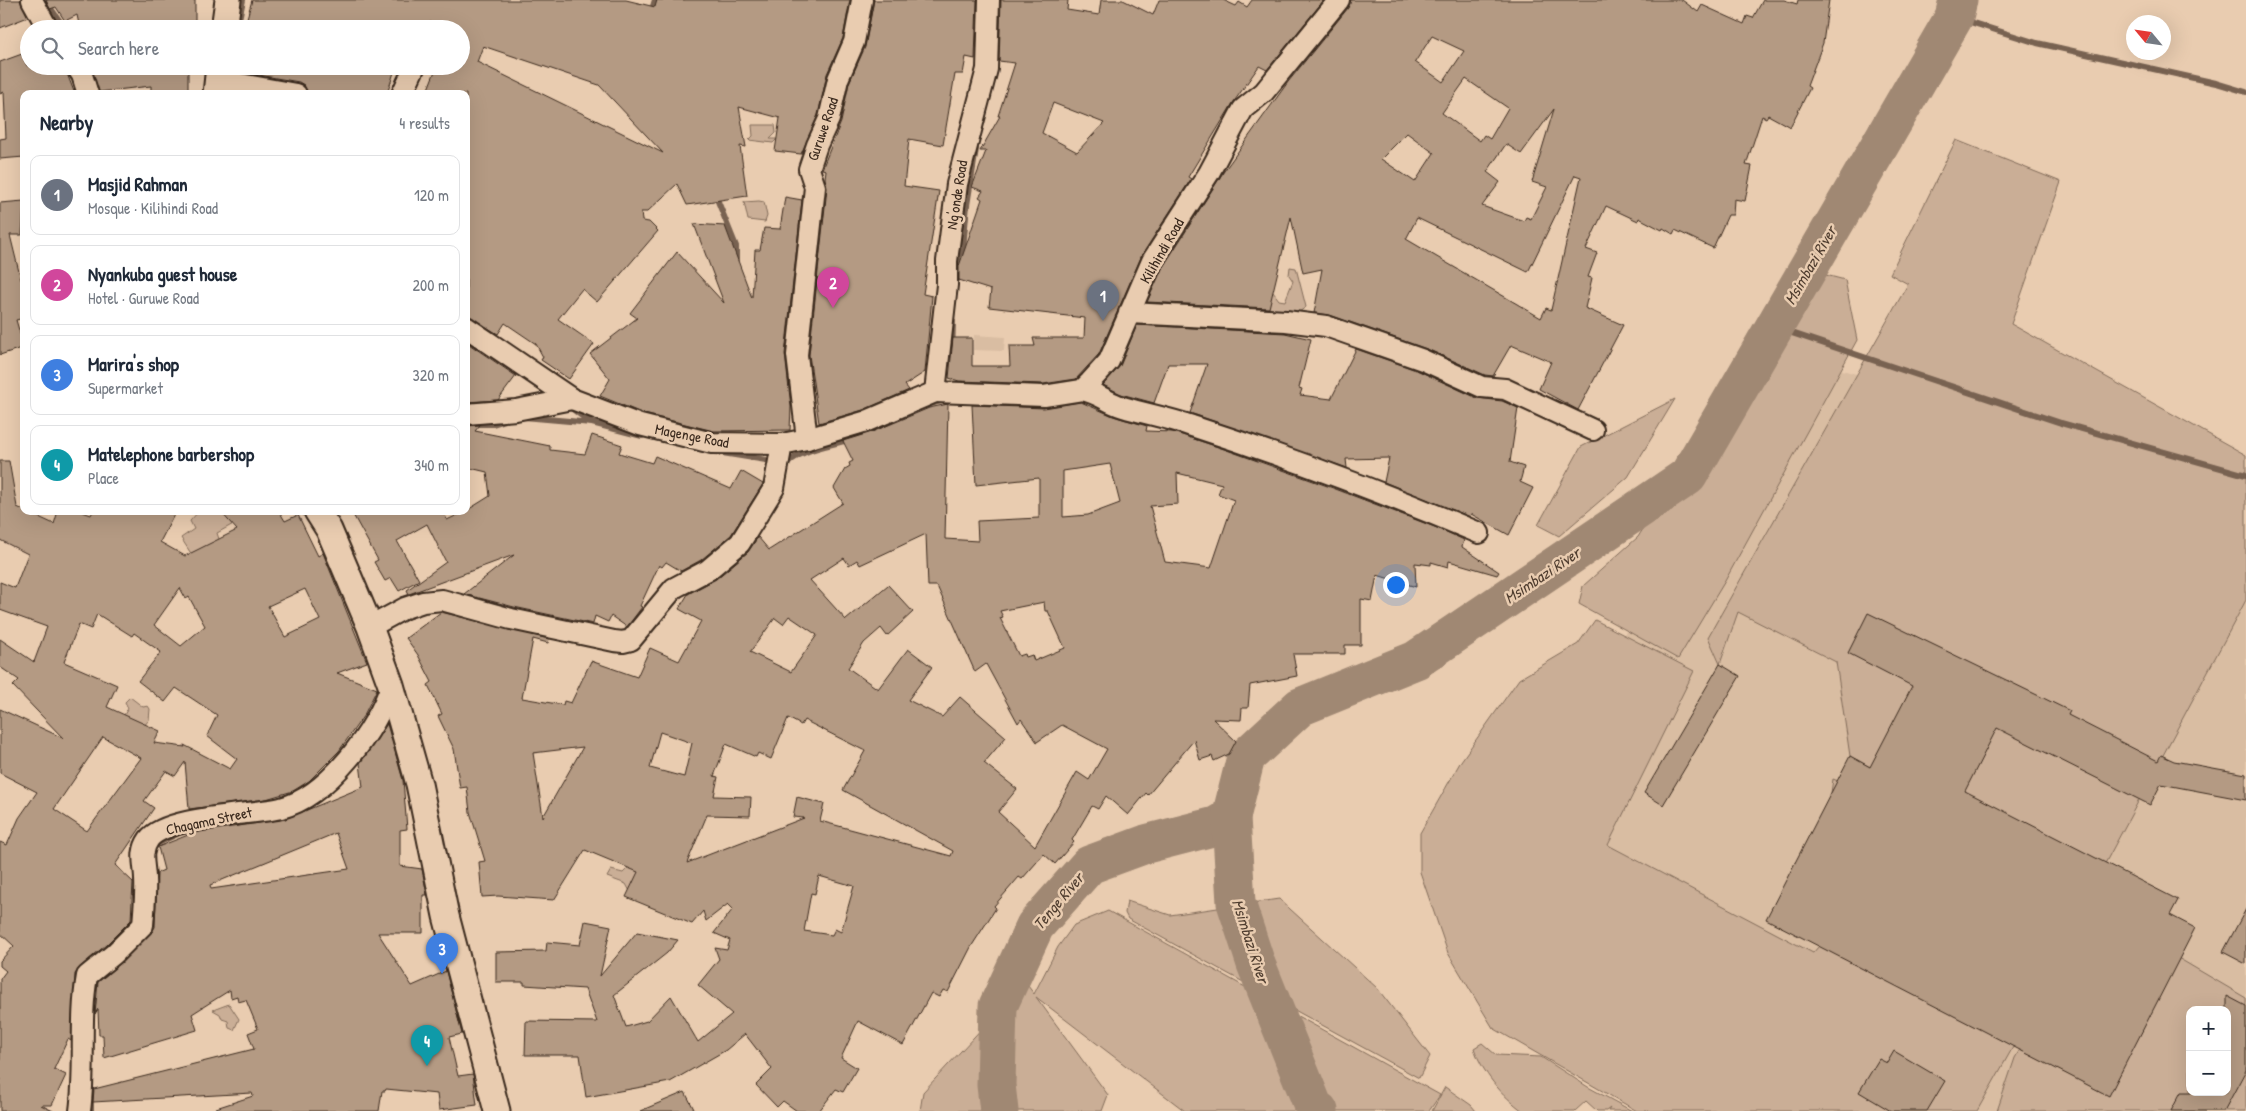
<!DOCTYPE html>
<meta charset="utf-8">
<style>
:root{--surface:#fff;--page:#f6f6f7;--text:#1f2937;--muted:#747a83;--line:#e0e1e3;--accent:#3b2a1e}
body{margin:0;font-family:"Patrick Hand",sans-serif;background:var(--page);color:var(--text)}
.controls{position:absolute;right:15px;bottom:15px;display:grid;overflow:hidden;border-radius:10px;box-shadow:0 5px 20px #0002}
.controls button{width:45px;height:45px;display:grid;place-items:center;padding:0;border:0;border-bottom:1px solid var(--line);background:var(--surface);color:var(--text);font:25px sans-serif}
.compass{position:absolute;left:2126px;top:15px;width:45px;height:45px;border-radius:50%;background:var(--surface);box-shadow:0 5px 20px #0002;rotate:299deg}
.you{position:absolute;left:1395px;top:584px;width:18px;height:18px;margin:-12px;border:4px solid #fff;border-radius:50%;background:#1a73e8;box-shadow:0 0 0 8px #1a73e833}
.badge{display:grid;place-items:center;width:32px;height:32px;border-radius:50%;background:var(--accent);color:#fff;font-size:16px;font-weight:700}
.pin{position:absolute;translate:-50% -41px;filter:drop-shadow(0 1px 2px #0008)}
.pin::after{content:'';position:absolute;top:26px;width:18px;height:15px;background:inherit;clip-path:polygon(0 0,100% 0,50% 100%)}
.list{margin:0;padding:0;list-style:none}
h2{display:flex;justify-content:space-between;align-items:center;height:65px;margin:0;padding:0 20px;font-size:21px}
h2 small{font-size:16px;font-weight:400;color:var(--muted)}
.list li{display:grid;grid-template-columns:32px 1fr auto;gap:15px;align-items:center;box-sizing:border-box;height:80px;margin:0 10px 10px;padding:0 10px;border:1px solid var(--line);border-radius:10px}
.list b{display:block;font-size:19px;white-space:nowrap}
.list p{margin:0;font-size:16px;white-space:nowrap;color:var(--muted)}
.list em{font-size:16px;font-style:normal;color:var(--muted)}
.icon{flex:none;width:28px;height:28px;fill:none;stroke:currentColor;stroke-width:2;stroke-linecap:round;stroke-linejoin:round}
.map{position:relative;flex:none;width:2246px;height:1111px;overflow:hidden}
.search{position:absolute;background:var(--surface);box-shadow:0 5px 20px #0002;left:20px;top:20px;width:450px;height:55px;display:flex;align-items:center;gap:12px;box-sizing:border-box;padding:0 18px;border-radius:28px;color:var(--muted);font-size:19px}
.panel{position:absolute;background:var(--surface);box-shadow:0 5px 20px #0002;left:20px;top:90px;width:450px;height:425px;border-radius:10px}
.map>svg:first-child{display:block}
</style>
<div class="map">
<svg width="2246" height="1111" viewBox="0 0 2246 1111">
<rect width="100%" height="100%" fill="#e9ccb0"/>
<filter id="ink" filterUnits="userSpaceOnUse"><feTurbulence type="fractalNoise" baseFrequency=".02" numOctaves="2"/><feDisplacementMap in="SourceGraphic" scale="10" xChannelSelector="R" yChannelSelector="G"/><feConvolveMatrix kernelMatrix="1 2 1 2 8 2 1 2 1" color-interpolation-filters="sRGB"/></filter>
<g filter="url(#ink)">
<g fill="#d9bda2" fill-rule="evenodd">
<path d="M974 335 1005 337 1004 351 973 350Z"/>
<path d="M1822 364 2246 488V1111H1895L1499 945 1544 721 1647 609ZM2190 1010H2227V1092H2190Z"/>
</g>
<g fill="#caae96" stroke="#826c5a" fill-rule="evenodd">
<path d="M752 125H775L776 133 770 139H777L773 143 749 140 753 136Z"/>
<path d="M1956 140 2061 182 2011 324 2246 455V600L2092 888 1850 756 1836 662 1738 612 1720 664 1708 637 1908 284 1890 274Z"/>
<path d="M759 201 764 202 767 216 765 222 748 220 744 202Z"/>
<path d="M1290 267 1296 268 1306 307 1292 317 1258 312 1257 303 1270 288 1279 300 1285 301 1293 281 1289 275Z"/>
<path d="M1814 272 1845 280 1857 340 1725 581 1678 659 1579 604 1583 586 1638 537 1701 436 1759 361Z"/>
<path d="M1675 399 1628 477 1559 536 1538 525 1581 447Z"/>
<path d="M199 511H223L237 522 217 533 220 542 192 555 181 538 194 529 190 521Z"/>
<path d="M1595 620 1694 671 1608 845 1813 953 1830 933 1818 885 1833 779 1904 807 2057 969 1977 1111H1637L1493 1028 1448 953 1420 872V833L1461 761 1519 679 1578 644Z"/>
<path d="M130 697 143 707 148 706 150 709 149 720 141 729 123 717 128 708 125 702Z"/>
<path d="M649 863 632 895 626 884 607 877 611 870 623 873 631 865Z"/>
<path d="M1279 899 1377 988 1430 1056 1419 1078 1128 919 1125 913 1127 901 1170 915Z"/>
<path d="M1108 911 1440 1095 1429 1111H1185L1036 997 1108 1095 1102 1111H920L923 1092 1025 982 1034 994 1058 947 1074 925Z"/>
<path d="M2100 912 2246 998V1111H1997L2015 1058ZM2190 1010H2227V1092H2190Z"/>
<path d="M229 1004 239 1019 234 1030 229 1028 228 1021 222 1019 220 1014 213 1010Z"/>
<path d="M1482 1043 1496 1055 1541 1057 1588 1087 1632 1111H1608L1610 1108 1606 1111H1597L1586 1101 1575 1111H1523C1502 1096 1482 1072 1474 1048Z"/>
<path d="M1445 1087 1471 1105 1476 1111H1432Z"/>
</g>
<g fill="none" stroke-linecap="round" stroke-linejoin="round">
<g stroke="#786251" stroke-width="6">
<path d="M45 0 65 29"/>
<path d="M651 13 655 0"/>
<path d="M1954 17 2037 43 2216 83 2246 92"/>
<path d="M237 29 243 0"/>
<path d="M715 194 736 246V262"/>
<path d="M958 279 961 270 967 205 976 149"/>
<path d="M1126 299 1135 267 1148 250"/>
<path d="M1772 329 1771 326 2061 423 2246 475"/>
<path d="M952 356 953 321"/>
<path d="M925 406 947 399"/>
<path d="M570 407 590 422"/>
<path d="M524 417 592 423 642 436"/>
<path d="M466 424H493L509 419"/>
<path d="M710 451 766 460"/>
<path d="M785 468C793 449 836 445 855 438 869 433 882 427 894 419"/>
<path d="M156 844 177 834"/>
<path d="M125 956 141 940"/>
<path d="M91 1111V1084"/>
</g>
<g stroke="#a08873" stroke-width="39">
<path d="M999 1111 996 1085 998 1006 1035 926 1089 865 1146 844 1216 826 1231 817"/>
<path d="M1319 1111 1314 1108 1256 964 1236 903 1231 817 1246 757 1300 707 1416 660 1688 476 1954 17 1958 0"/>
</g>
</g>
<g fill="#b49a83" stroke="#3b2a1e" fill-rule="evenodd">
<path d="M0 0H20L28 17 0 28Z"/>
<path d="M46 0H195V29H151V24L112 25 113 29H80L77 15 65 21 56 7 50 9Z"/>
<path d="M252 0H626L655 7 657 0H850L843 38 827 74 818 115 801 154 775 151 780 118 739 107 746 147 740 146 747 196 687 205 677 184 647 212H641L642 221 649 222 658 231 597 302 582 289 558 319 594 344 569 379 541 360 543 357 536 344 505 323 498 334 466 315V94H426L437 66H461V29H452L430 22 429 26 420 23V29H244ZM483 46 599 85 663 153 477 62Z"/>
<path d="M874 0H977L975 59 966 57 963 74H955L943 145 909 139 904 186 939 191 923 294 932 296 925 372 905 385 909 390 863 410 819 423 809 355 827 188 825 178 826 170 822 169 841 122 849 83 865 47Z"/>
<path d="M1001 0H1068L1067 10 1099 15 1101 0H1123L1153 15 1159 0H1223L1236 6 1239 2 1247 7 1252 0H1324L1267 70 1259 66 1233 103 1188 177 1191 179 1142 255 1099 354 1076 379 1043 384 959 381 949 378 953 338H972V366H1010L1009 346H1035L1033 338H1084L1085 318 989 307 991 290 959 280V266L982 199 979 197 983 191 972 187 986 151H980L1000 116H998L1015 63 999 61ZM1053 103 1104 123 1077 152 1042 133Z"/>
<path d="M1351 0H1682L1698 12 1702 5 1744 24 1747 16 1753 18 1763 0H1784L1797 4 1798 0H1829L1823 43 1807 86 1810 88 1790 127 1768 115 1766 118 1762 116 1746 165 1752 166 1745 201 1734 199 1733 215H1728L1713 248 1675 230 1673 234 1663 228 1662 230 1639 218 1638 221 1606 206 1586 249 1597 253 1588 277 1592 278 1585 308 1623 325 1578 410 1539 389 1551 362 1511 345 1493 376 1485 375 1427 349 1330 315 1314 313 1322 269 1303 273 1291 217 1269 308 1147 302 1163 267 1224 171 1288 82 1348 8ZM1432 36 1464 51 1443 82 1415 62ZM1466 79 1508 108 1490 139 1484 135 1480 141 1442 113ZM1554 109 1532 182 1547 187 1531 219 1526 217 1524 221 1482 206 1500 182 1487 172 1506 144 1521 154ZM1407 133 1434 153 1415 182 1381 159ZM1575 175 1581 177 1551 310 1546 308 1541 318 1406 239 1417 218 1528 272Z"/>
<path d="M22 54 27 66H64L75 94H24V157L0 159V139L6 138 4 92 0 94V62Z"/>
<path d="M90 66H188V93L151 92V86L99 92Z"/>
<path d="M255 66H396L387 94H308L304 85 299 82 253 74Z"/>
<path d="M785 197 802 200 785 354 791 407 790 430 714 431 644 414 600 396 610 379 590 354 637 318 630 313 677 252 724 303 694 224 725 226 752 298 755 250H760L764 228 780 229Z"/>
<path d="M24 201 22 235H10L21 280 24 279V318L16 320 24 347 0 355V203Z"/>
<path d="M1137 325 1285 333 1311 339 1299 388 1302 389 1300 395 1331 399 1356 349 1419 371 1477 398 1502 401 1518 408 1510 462 1524 467 1520 482 1533 488 1509 535 1471 514 1470 517 1384 482 1389 458 1346 459 1347 468 1190 413 1207 364H1168L1154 403 1121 394 1103 385 1120 366Z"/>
<path d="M466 342 516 376 498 400 466 402Z"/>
<path d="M1081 402 1113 416 1147 426 1146 431 1173 432 1224 449 1333 488 1440 529 1464 540 1462 547 1499 572 1497 575 1449 561 1448 567 1431 562V565L1415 563 1416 587 1377 575 1372 601 1361 599V645H1345V654H1293L1297 676 1250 685 1248 708H1242L1241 720 1213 719 1236 741 1229 754 1214 761 1212 756 1200 760 1194 740 1148 795 1146 793 1128 815 1106 796 1098 809 1092 806 1072 840 1074 842 1055 864 1044 854 1022 879 1019 877 994 906 996 908 971 947 948 992 943 990 939 997 931 993 903 1045 858 1021 841 1058 857 1068 843 1092 836 1089 819 1111H797L783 1101 777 1107 756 1085 772 1069 745 1034 726 1050 670 1082 586 1097 580 1055H525L526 1021 597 1022 585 989 524 985V982H496V952L546 951 547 942 580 945 585 921 611 926 600 976 637 932 678 940 667 953 614 995 626 1027 647 1021 671 996 698 1042 732 1014 698 985 719 959 715 948 727 950 730 940 714 933 733 909 728 904 706 921 703 911 692 924 626 897 638 872 585 850 554 900 498 896 482 897 479 862 485 861 470 812 467 787 460 788 454 749 438 716 442 714 428 685 432 682 418 655 406 638 441 612 549 639 548 643 533 639 522 698 563 705 564 701 571 703 591 661 637 677 650 648 679 661 701 621 679 609 688 594 716 579 748 552 758 537 769 550 843 503 834 488 845 469 850 466 849 463 853 461 843 441 872 432 929 408 948 404 945 539 978 541 977 521 1039 518V478L976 485 972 405 1044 408ZM1110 464 1120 503 1088 515 1063 517V471ZM1177 473 1222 484 1218 494 1234 500 1211 568 1165 562 1150 506 1178 504ZM926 534 928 586H937L975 672 986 664 1018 723 1021 719 1037 742 1062 725 1107 749 1089 780 1077 772 1035 846 998 812 1017 789 984 763 1006 737 960 697 942 717 908 700 932 667 908 649 878 689 848 668 864 643 881 628 887 636 913 612 888 585 846 620 810 580 844 558 849 565 857 560 860 565ZM1044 602 1045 611H1048L1065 648 1034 661 1032 655 1026 657 1025 654 1019 656 1000 618 1003 617 1000 611ZM789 616 817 635 791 672 750 652 775 618 783 624ZM788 718 801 725 804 720 865 751 843 790 953 851 951 856 820 821 824 804 797 797 793 817 804 818 687 863 707 815 750 816 751 797 714 796 718 777 714 776 726 744 756 757 758 753 771 759ZM660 732 692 743 684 777 650 768ZM583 747 543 817 533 753ZM819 876 854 886 841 932 835 929 832 935 804 931 811 893 815 894Z"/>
<path d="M480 425 475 431 550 446V450L585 454 592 435 622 445 619 453 652 463 655 456 731 489 741 471 763 484 731 535 701 560 681 571 666 562 662 567 659 565 640 606 642 607 627 627 611 616 608 622 595 616 593 624 514 607 464 594 514 555 409 594 407 590 446 562 427 524 397 541 419 580 399 591 391 578 385 581 374 562 378 560 351 511H451L445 515 447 520 466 511 490 496 487 472 466 467V426Z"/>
<path d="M0 461H9L17 507 54 524 58 511H80L91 515 93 511H176L160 542 185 556 237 530 220 511H279L285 521 298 515 318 556 323 553 367 662 337 673 377 689 364 715 339 751 309 781 293 791 266 799 189 809 185 762 175 776 166 771 144 801 154 808 115 865 133 882 131 920 106 945 80 967 75 974 71 1041 68 1039 54 1069 66 1075 52 1105H41L53 1111H0V979L6 971 0 966V961L14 946 0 933V842L7 845 19 818 37 792 0 773V709L63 738 13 686 19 680 0 667V639L34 662 47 627 0 610V582L15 588 28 554 0 540ZM180 588 186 599 189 597 205 626 181 646 154 625ZM305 589 320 620 285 637 268 606ZM97 614 132 636 134 633 161 652 138 681 165 702 176 688 217 715 207 736 237 759 230 769 184 745 185 747 154 743 160 731 107 707 117 685 64 662 79 624 91 629ZM103 737 141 758 87 831 54 809Z"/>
<path d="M1868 613 2070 711 2068 715 2158 761 2161 755 2174 761 2246 774V800L2161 784 2150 805 1997 728 1965 791 2178 900 2170 915 2195 928 2109 1096 1766 919 1850 756 1870 767 1912 686 1848 653Z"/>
<path d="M1720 664 1740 676 1663 805 1644 793Z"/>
<path d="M387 724 403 780 407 829 400 830V866L422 869 427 895H423V933H378L412 986 446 971 462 1034 449 1037 458 1076 473 1074 477 1105 439 1110 437 1094 386 1089 385 1091H382L379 1111H217L216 1108 253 1096 252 1093 93 1102 94 1089 254 1049 248 1033 258 1029 246 1000 238 1002 237 996 231 998 230 990 192 1014 197 1030 104 1058 103 1035H99L98 1009 95 1014 98 982 122 962 151 933 155 927 157 873 164 870 158 847 193 833 285 819 363 787 360 763ZM336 833 349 869 211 889 210 885Z"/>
<path d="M2246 909V964L2223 952Z"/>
<path d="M2227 996 2246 1006V1070L2224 1111H2171L2181 1092H2227Z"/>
<path d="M1894 1051 1945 1081 1927 1111H1891L1859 1092 1879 1059 1887 1063Z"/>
<path d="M685 1092 695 1111H640Z"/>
</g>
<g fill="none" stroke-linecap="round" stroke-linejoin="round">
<defs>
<g id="minor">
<path d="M32 0 48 29"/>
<path d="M76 66 82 75 88 94"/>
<path d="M217 80 296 94"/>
<path d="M402 94 415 66"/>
<path d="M1129 313 1286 321 1326 326 1423 360 1482 387 1505 389 1593 430"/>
<path d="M466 327 572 399 640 425 712 443 782 444 807 439 867 421 935 392"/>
<path d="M1082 390C1101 394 1106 402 1123 407 1146 414 1169 418 1192 426 1288 457 1387 494 1479 533"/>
<path d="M935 392 1044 396 1082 390 1090 382 1109 361 1152 261 1209 173 1243 109 1264 92 1339 0"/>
<path d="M935 392 947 285V261L957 184 987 69 989 0"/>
<path d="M466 414 516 410 572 399"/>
<path d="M807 439 797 355 815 187 809 169 817 145 829 119 838 79 854 42 862 0"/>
<path d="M370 627 405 608 423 602 442 600 511 619 614 641 623 642 631 640 674 588 708 570 740 543 774 488 782 444"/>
<path d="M80 1111C86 1066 79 1021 87 976L114 954 143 925C144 910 146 894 145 879 145 865 139 853 149 839 166 816 253 815 281 808 327 797 378 729 391 685"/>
</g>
<g id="tertiary">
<path d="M224 29 228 0"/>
<path d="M216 94 219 66"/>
<path d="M317 511 329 530 370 627 391 685 419 784 446 916 497 1111"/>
</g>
</defs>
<use href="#minor" stroke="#3b2a1e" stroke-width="24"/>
<use href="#tertiary" stroke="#3b2a1e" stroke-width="29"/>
<use href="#minor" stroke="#e9ccb0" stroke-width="20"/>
<use href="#tertiary" stroke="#e9ccb0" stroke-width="25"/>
</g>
</g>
<g text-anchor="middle" stroke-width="5" stroke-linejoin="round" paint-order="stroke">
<g font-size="15" fill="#3b2a1e" stroke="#e9ccb0">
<text transform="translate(823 129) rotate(-71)" y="5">Guruwe Road</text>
<text transform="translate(957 195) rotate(-81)" y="5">Ng'onde Road</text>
<text transform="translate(1162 251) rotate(-60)" y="5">Kilihindi Road</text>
<text transform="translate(692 436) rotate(11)" y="5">Magenge Road</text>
<text transform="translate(209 821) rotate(-12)" y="5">Chagama Street</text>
</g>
<g font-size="16" font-style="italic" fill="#4f3d2f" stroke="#e9ccb0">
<text transform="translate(1810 265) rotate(-60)" y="6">Msimbazi River</text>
<text transform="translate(1542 575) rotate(-34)" y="6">Msimbazi River</text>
<text transform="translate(1058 901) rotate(-50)" y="6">Tenge River</text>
<text transform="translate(1251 941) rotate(72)" y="6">Msimbazi River</text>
</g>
</g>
</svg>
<div class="controls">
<button>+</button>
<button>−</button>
</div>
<svg class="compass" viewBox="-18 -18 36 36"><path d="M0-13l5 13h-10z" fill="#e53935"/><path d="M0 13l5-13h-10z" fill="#747a83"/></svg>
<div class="you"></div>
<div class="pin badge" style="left:1103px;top:321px;background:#6b7280">1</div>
<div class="pin badge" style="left:833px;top:308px;background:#d1479c">2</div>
<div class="pin badge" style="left:442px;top:974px;background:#3f7fe0">3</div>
<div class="pin badge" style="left:427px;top:1066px;background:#0f9aa8">4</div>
<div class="search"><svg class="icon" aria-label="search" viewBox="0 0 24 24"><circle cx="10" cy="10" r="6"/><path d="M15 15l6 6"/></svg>Search here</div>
<section class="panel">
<h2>Nearby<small>4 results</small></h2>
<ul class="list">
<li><span class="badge" style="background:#6b7280">1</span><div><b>Masjid Rahman</b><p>Mosque · Kilihindi Road</p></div><em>120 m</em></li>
<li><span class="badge" style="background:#d1479c">2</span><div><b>Nyankuba guest house</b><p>Hotel · Guruwe Road</p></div><em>200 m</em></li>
<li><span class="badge" style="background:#3f7fe0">3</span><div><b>Marira's shop</b><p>Supermarket</p></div><em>320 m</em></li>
<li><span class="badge" style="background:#0f9aa8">4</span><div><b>Matelephone barbershop</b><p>Place</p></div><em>340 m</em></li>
</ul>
</section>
</div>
